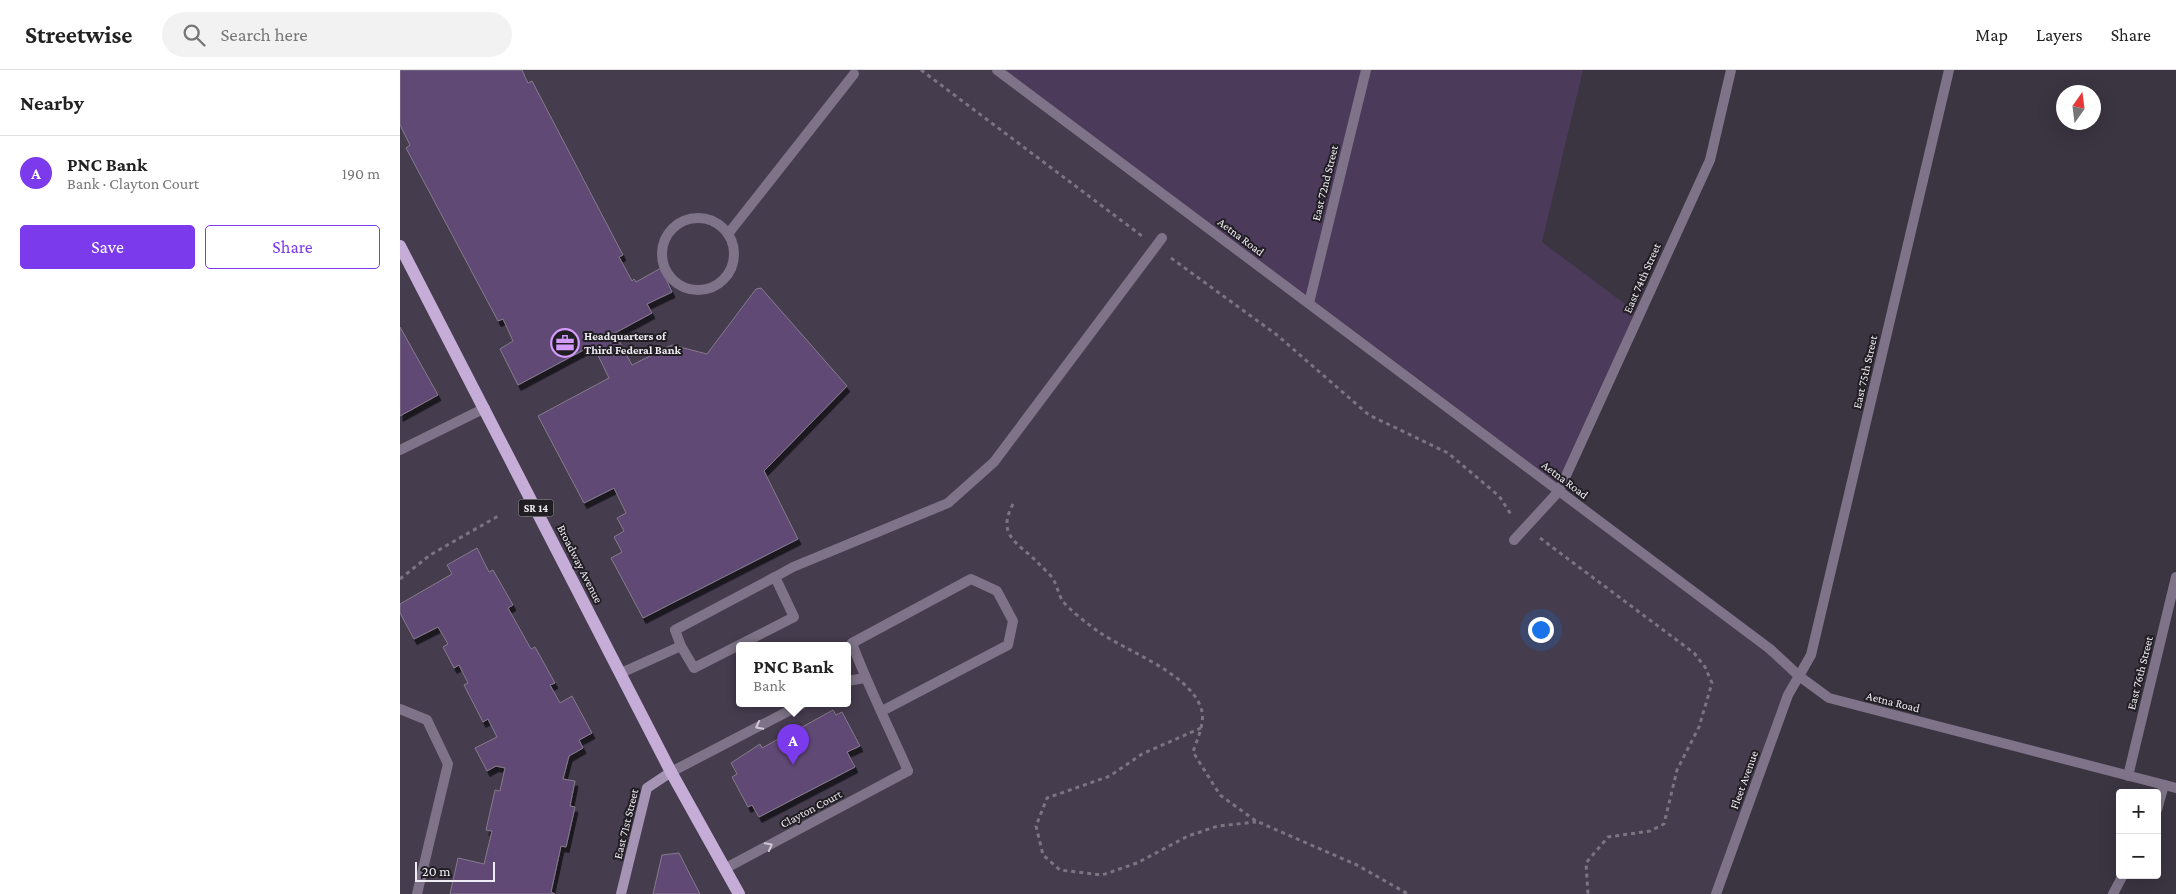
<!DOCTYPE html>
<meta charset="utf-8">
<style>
:root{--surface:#fff;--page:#f2f2f2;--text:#222;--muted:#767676;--line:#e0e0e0;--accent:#7c3aed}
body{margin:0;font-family:"Crimson Pro",serif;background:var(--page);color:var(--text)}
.controls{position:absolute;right:15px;bottom:15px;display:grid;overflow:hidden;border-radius:5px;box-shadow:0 5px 20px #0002}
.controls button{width:45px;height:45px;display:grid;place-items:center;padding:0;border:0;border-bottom:1px solid var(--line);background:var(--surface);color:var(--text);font:25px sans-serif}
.compass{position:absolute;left:1656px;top:15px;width:45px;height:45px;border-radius:50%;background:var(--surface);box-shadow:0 5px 20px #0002;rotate:14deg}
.scale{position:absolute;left:15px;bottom:12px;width:80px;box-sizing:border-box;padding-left:5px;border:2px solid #f0ecf4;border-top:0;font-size:14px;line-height:18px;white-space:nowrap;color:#f0ecf4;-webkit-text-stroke:4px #201d23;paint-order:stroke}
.you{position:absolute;left:1140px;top:559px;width:18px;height:18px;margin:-12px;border:4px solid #fff;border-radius:50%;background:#1a73e8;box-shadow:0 0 0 8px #1a73e833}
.badge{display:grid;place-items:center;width:32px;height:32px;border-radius:50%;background:var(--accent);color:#fff;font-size:16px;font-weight:700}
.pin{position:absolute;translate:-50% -41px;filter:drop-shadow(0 1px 2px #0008)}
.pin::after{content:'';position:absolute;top:26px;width:18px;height:15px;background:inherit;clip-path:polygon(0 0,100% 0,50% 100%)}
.popup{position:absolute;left:336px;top:572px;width:115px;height:65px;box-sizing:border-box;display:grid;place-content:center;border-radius:5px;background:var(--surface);filter:drop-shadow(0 1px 4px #0005);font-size:16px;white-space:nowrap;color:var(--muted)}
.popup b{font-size:19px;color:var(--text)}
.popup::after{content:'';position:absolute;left:50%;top:100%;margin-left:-10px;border:10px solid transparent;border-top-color:var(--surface)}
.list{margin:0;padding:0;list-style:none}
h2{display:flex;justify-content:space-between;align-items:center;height:65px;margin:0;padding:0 20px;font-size:21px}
h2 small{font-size:16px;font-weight:400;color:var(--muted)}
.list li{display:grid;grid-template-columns:32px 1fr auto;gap:15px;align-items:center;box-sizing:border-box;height:75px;padding:0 20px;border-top:1px solid var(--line)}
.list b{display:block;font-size:19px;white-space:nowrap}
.list p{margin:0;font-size:16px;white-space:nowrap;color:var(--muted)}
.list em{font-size:16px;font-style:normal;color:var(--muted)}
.actions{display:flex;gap:10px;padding:15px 20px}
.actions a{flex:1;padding:11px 0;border:1px solid var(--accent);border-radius:5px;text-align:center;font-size:18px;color:var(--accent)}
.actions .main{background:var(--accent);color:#fff}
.icon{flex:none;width:28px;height:28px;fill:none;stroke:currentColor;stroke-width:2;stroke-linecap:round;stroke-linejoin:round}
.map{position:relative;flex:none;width:1776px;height:824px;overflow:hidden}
header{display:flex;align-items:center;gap:30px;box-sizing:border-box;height:70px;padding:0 25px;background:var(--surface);border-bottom:1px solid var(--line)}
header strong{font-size:24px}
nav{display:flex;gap:28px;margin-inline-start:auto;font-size:18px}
.search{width:350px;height:45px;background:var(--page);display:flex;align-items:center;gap:12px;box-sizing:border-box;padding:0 18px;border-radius:28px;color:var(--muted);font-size:19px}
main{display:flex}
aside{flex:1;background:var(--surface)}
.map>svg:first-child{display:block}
</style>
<header>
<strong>Streetwise</strong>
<div class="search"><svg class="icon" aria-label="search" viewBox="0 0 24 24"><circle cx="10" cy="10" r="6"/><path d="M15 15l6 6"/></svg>Search here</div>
<nav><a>Map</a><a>Layers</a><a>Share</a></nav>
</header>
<main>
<aside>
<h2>Nearby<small></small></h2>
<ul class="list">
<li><span class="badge">A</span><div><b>PNC Bank</b><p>Bank · Clayton Court</p></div><em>190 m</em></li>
</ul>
<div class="actions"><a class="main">Save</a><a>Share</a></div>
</aside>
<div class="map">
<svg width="1776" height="824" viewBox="0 0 1776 824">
<defs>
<filter id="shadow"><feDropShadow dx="3" dy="5.5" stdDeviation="0" flood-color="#0009"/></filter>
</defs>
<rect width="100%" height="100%" fill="#3b3441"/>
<path fill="#453c4e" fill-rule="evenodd" d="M0 0H596L1399 606 1316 824H0ZM339 576H447V634H339Z"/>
<path fill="#4c3a5a" d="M597 0H1183L1142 172 1240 245 1159 421Z"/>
<g fill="#614874" stroke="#847c8b" filter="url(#shadow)">
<path d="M0 0H122L128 13 132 11 223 185 219 187 232 211 234 209 236 212 261 198 272 222 247 234 252 243 215 263 232 295 272 275 307 284 356 219 361 218 447 316 364 401 398 469 243 548 211 488 222 482 214 467 224 461 217 448 226 443 214 418 184 433 138 346 209 308 193 275 118 315 100 279 113 271 103 249 98 251 6 78 10 75 0 55Z"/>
<path d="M0 257 38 325 0 346Z"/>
<path d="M77 478 89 502 93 500 113 535 108 538 131 579 135 577 155 613 150 615 160 633 172 626 192 663 179 670 183 678 169 686 163 709 175 711 170 736 175 737 166 777 161 776 151 822 155 824H50L58 788 84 794 92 761 86 760 95 720 100 721 105 698 96 696 87 701 75 678 97 667 88 649 83 652 64 615 68 613 59 595 54 598 43 577 48 574 38 557 14 569 0 543V534L52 504 47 495Z"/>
<path d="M433 640 436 645 442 642 460 676 447 682 455 697 359 747 352 735 348 737 332 707 337 704 331 693 360 674 362 678 384 666 382 662 393 656 395 661Z"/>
<path d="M279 783 300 824H253L262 785Z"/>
</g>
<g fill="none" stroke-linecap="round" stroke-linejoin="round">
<g stroke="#7b7580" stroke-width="3" stroke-dasharray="4 4" stroke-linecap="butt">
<path d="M521 0 742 166"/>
<path d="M771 188 877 265 969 345 1048 383 1099 426 1112 446"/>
<path d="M613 434C595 467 621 474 640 495 644 499 650 504 653 509 657 515 658 523 662 530 667 538 690 556 699 562 728 582 789 603 801 638 806 652 797 669 793 682L820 725 856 751 957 795 1008 824"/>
<path d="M1140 468 1294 583 1305 597 1312 613 1299 657 1277 700 1264 754 1250 761 1208 767 1186 793 1188 824"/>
<path d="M0 509 30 485 100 445"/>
<path d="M801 658 742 684 710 706 647 728 636 756 643 785 660 800 702 805 737 793 788 766 818 756 856 752"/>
</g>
<g stroke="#7e7388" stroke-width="10">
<circle cx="298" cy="184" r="36"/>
<path d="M328 164 454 4"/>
<path d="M1114 470 1159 421"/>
<path d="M375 507 393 497 548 433 594 392 762 168"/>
<path d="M375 507 394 547 294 598 281 576 275 560Z"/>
<path d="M221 603 281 576"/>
<path d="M447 611 465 608"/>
<path d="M0 639 27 650 48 694 17 824"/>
<path d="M482 641 608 575 613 551 597 521 571 509 452 573C468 617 490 659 508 701"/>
<path d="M271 702 402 634"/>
</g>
<g stroke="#7e7388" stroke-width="10">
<path d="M909 233 966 0"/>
<path d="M0 380 85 338"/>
<path d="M1159 421 1310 90 1331 0"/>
<path d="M1399 606 1411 585 1549 0"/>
<path d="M1728 706 1776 507"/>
<path d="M1757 740 1764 715"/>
<path d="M326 798 508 701"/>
<path d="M1713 824 1723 805"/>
</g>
<g stroke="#7e7388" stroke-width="10">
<path d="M597 0 1370 579 1399 606 1429 628 1776 718"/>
<path d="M1316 824 1388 625 1399 606"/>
</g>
<path stroke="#a694b5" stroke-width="10" d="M221 824 247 718 271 702"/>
<path stroke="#c5add8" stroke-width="12" d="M0 176 271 702 339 824"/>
</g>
<defs><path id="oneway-chevron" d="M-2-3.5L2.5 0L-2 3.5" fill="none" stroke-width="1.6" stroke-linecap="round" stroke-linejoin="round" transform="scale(1.25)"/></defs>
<g stroke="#cec8d4">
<use href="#oneway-chevron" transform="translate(359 656) rotate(152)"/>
<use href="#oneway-chevron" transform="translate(369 776) rotate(-28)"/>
</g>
<defs>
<symbol id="office-ring" viewBox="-11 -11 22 22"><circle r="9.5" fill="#201d23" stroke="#d39cfc" stroke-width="1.5"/><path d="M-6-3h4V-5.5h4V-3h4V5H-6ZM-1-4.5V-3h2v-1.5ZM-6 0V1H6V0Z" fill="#d39cfc"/></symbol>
</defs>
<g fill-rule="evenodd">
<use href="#office-ring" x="149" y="257" width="32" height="32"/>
</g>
<g text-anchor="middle" stroke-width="4" stroke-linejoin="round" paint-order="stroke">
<rect fill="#201d23" stroke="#b2aeb5" stroke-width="1" x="118.5" y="429.5" width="35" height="17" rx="4"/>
<g font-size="11" font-weight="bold" fill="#f0ecf4">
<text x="136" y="442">SR 14</text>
</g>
<g font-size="12" fill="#f0ecf4" stroke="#201d23">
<text transform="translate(925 113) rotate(-76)" y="4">East 72nd Street</text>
<text transform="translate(841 167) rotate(37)" y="4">Aetna Road</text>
<text transform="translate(1242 208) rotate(-66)" y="4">East 74th Street</text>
<text transform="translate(1465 302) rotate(-77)" y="4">East 75th Street</text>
<text transform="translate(1165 410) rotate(37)" y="4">Aetna Road</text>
<text transform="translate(180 494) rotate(63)" y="4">Broadway Avenue</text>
<text transform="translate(1740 603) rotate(-76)" y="4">East 76th Street</text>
<text transform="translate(1493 632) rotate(14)" y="4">Aetna Road</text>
<text transform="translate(1344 710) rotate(-70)" y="4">Fleet Avenue</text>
<text transform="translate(411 739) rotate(-28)" y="4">Clayton Court</text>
<text transform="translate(226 754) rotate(-76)" y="4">East 71st Street</text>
</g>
<g font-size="12" font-weight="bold" fill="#f0ecf4" stroke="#201d23" text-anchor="start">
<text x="184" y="270">Headquarters of<tspan x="184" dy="14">Third Federal Bank</tspan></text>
</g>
</g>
</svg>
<div class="controls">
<button>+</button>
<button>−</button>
</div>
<svg class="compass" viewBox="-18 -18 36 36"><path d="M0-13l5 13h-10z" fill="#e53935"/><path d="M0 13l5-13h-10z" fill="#767676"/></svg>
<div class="scale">20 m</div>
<div class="you"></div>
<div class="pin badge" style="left:393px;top:695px">A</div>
<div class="popup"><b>PNC Bank</b>Bank</div>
</div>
</main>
